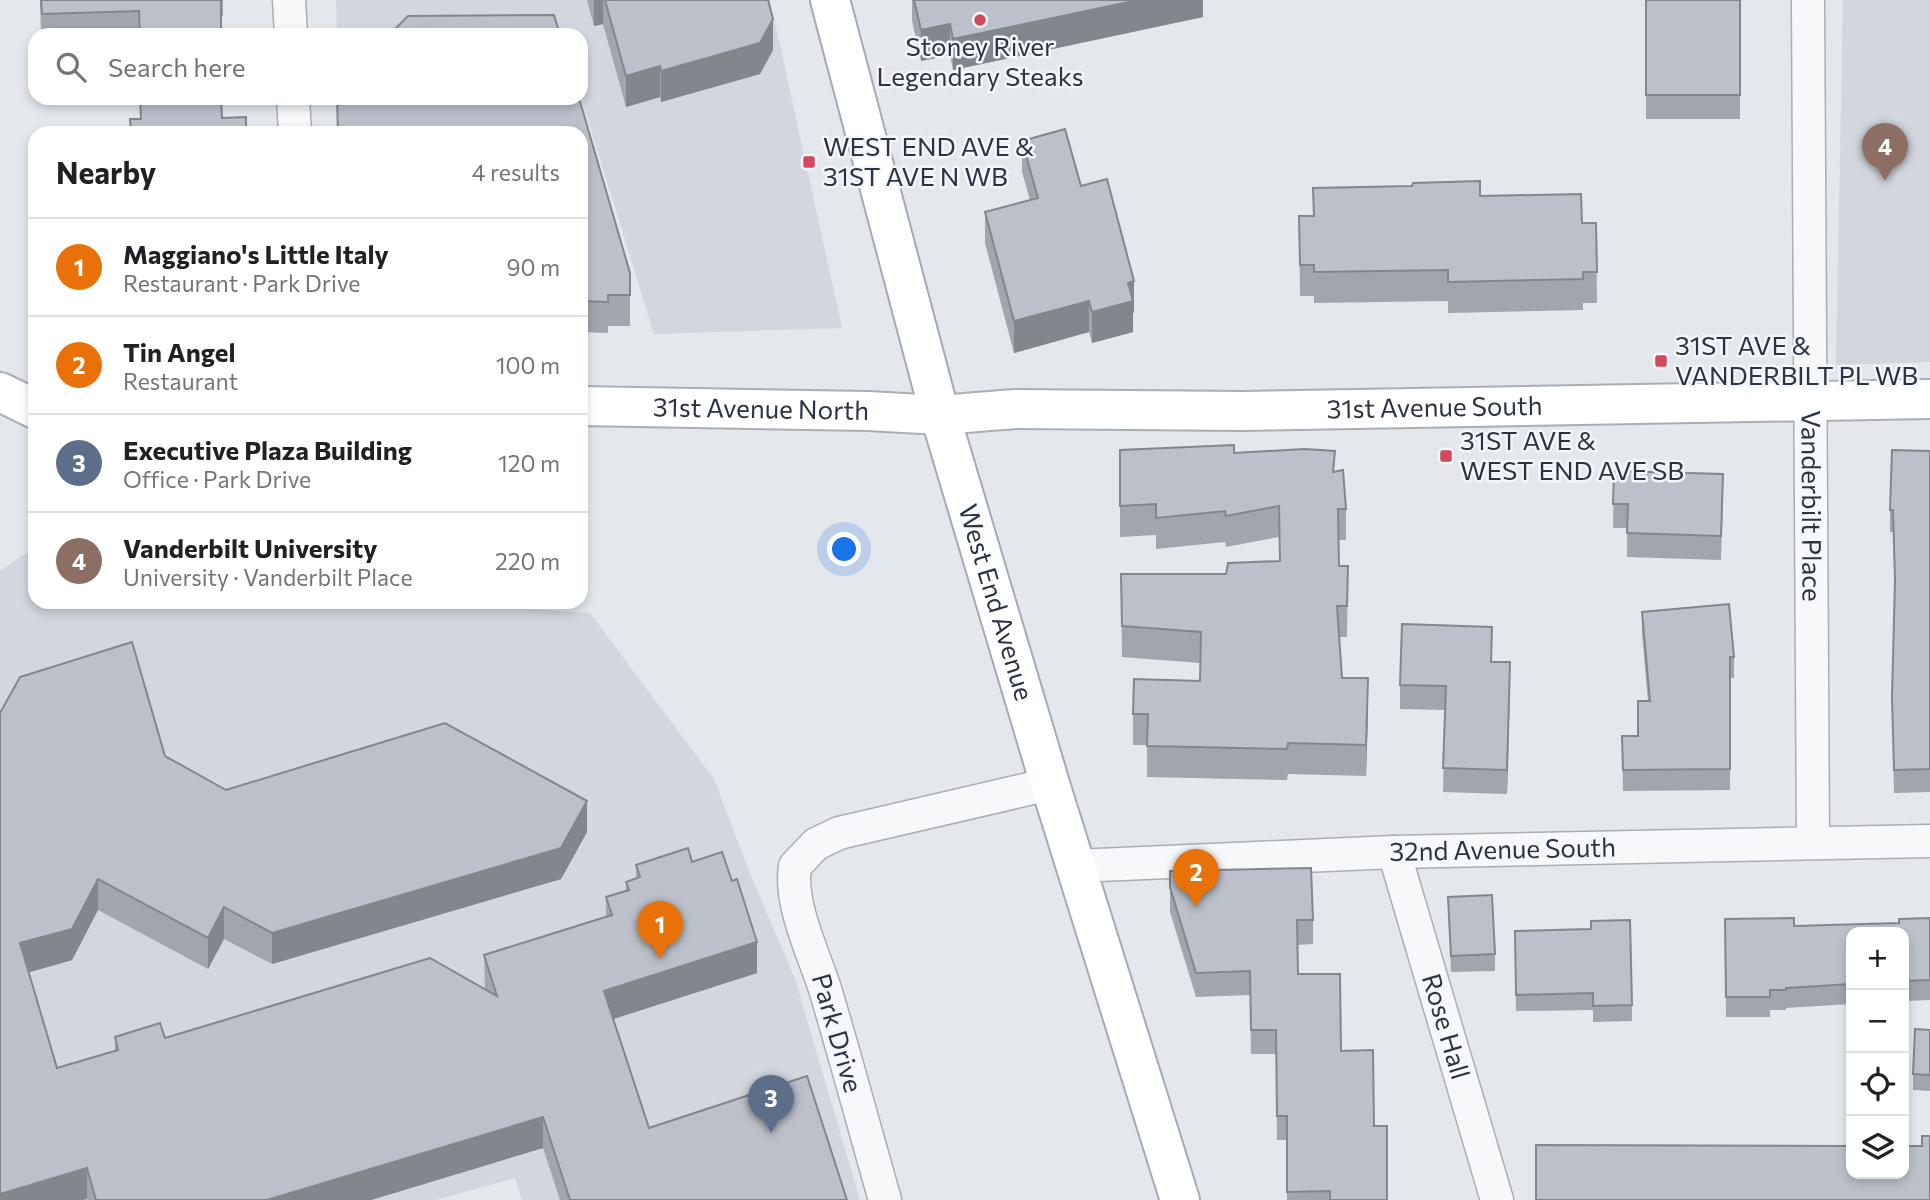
<!DOCTYPE html>
<meta charset="utf-8">
<style>
:root{--surface:#fff;--page:#f2f2f2;--text:#202124;--muted:#757577;--line:#e0e0e0;--accent:#0b8043}
body{margin:0;font-family:Commissioner,sans-serif;background:var(--page);color:var(--text)}
.controls{position:absolute;right:21px;bottom:21px;display:grid;overflow:hidden;border-radius:14px;box-shadow:0 4px 10px #0003}
.controls button{width:63px;height:63px;display:grid;place-items:center;padding:0;border:0;border-bottom:2px solid var(--line);background:var(--surface);color:var(--text);font:35px sans-serif}
.you{position:absolute;left:845px;top:550px;width:24px;height:24px;margin:-18px;border:5px solid #fff;border-radius:50%;background:#1a73e8;box-shadow:0 0 0 10px #1a73e833}
.badge{display:grid;place-items:center;width:46px;height:46px;border-radius:50%;background:var(--accent);color:#fff;font-size:23px;font-weight:700}
.pin{position:absolute;translate:-50% -58px;filter:drop-shadow(0 2px 4px #0008)}
.pin::after{content:'';position:absolute;top:37px;width:24px;height:21px;background:inherit;clip-path:polygon(0 0,100% 0,50% 100%)}
.list{margin:0;padding:0;list-style:none}
h2{display:flex;justify-content:space-between;align-items:center;height:91px;margin:0;padding:0 28px;font-size:30px}
h2 small{font-size:23px;font-weight:400;color:var(--muted)}
.list li{display:grid;grid-template-columns:46px 1fr auto;gap:21px;align-items:center;box-sizing:border-box;height:98px;padding:0 28px;border-top:2px solid var(--line)}
.list b{display:block;font-size:26px;white-space:nowrap}
.list p{margin:0;font-size:23px;white-space:nowrap;color:var(--muted)}
.list em{font-size:23px;font-style:normal;color:var(--muted)}
.icon{flex:none;width:38px;height:38px;fill:none;stroke:currentColor;stroke-width:2;stroke-linecap:round;stroke-linejoin:round}
.map{position:relative;flex:none;width:1930px;height:1200px;overflow:hidden}
.search{position:absolute;background:var(--surface);box-shadow:0 4px 10px #0003;left:28px;top:28px;width:560px;height:77px;display:flex;align-items:center;gap:18px;box-sizing:border-box;padding:0 24px;border-radius:21px;color:var(--muted);font-size:26px}
.panel{position:absolute;background:var(--surface);box-shadow:0 4px 10px #0003;left:28px;top:126px;width:560px;height:483px;border-radius:21px}
.map>svg:first-child{display:block}
</style>
<div class="map">
<svg width="1930" height="1200" viewBox="0 0 1930 1200">
<rect width="100%" height="100%" fill="#e4e7ec"/>
<g fill="#d2d6de">
<path d="M336 0H770L842 328 654 334 581 98V35H337Z"/>
<path d="M1843 0H1930V362L1836 365Z"/>
<path d="M35 547V602H419L590 613 714 779 753 881 795 979 860 1200H522L515 1178 435 1200H0V571Z"/>
</g>
<g fill="none" stroke-linecap="round" stroke-linejoin="round">
<defs>
<g id="minor">
<path d="M289 0 291 35"/>
<path id="s1" d="M1808 0 1813 842"/>
<path d="M293 98 295 133"/>
<path id="s2" d="M1394 852 1497 1200"/>
<path id="s3" d="M1076 866 1394 852 1930 841"/>
<path d="M885 1200C865 1130 846 1059 825 989 813 952 789 904 795 866L816 844 839 833 1050 784"/>
</g>
<g id="secondary">
<path d="M0 392 35 409"/>
<path id="s4" d="M581 406 868 411 940 415 1015 409 1242 411 1930 399"/>
</g>
<g id="primary">
<path id="s5" d="M830 0 940 415 1050 784 1180 1200"/>
</g>
</defs>
<use href="#minor" stroke="#a9aeb7" stroke-width="35"/>
<use href="#secondary" stroke="#a9aeb7" stroke-width="42"/>
<use href="#primary" stroke="#a3abb8" stroke-width="42"/>
<use href="#minor" stroke="#f7f8fa" stroke-width="32"/>
<use href="#secondary" stroke="#fff" stroke-width="38"/>
<use href="#primary" stroke="#fff" stroke-width="38"/>
</g>
<g fill="#a1a5ae">
<path d="M40 0H223V16H221V35H41Z"/>
<path d="M587 0H768L773 50 760 74 661 102 660 97 626 107 603 24 594 26Z"/>
<path d="M912 0H1203V17L953 70 950 55 921 61 912 21Z"/>
<rect x="1646" y="0" width="94" height="119"/>
<path d="M337 98H579L630 273V326H608V333L581 332V133H337Z"/>
<path d="M1022 141 1081 186 1134 312 1133 313V332L1092 343 1089 332 1014 353 985 243V212L1030 200 1022 172Z"/>
<path d="M1480 196 1582 223H1596L1597 303H1583V310L1448 313V301L1314 303V296H1300L1299 216H1313Z"/>
<path d="M1120 450 1234 453 1335 471 1346 509V540H1339V566H1348L1347 637H1339L1342 678 1368 710 1366 776 1288 774 1287 780 1147 777V745H1133V714L1200 681V663L1122 657 1121 574H1226L1280 561 1279 537 1226 547 1225 542 1156 549V535L1120 537Z"/>
<path d="M1930 451V792L1894 793 1892 697 1895 591 1893 532H1890V510Z"/>
<path d="M1614 471 1723 498 1721 560 1627 557V528H1613Z"/>
<path d="M1642 612 1734 657V678H1730V790L1623 791 1622 736H1638L1648 701 1642 633Z"/>
<path d="M1492 662 1510 686 1507 794 1443 792 1445 710 1400 709V685Z"/>
<path d="M0 713 165 756 226 790 587 832 561 879 272 964 224 939 208 969 98 910 72 960 29 972 57 1068 115 1051V1037L165 1038 485 989 484 955 606 916V897L626 891V882L636 878V865L692 862 757 973 613 1019 649 1128 847 1200H560L543 1148 371 1200H87V1199L0 1200Z"/>
<path d="M1170 871 1313 920V944L1297 945 1298 974 1341 1051 1374 1126 1387 1200H1287V1140H1277L1276 1054H1251L1250 995 1196 997 1170 912Z"/>
<path d="M1448 897 1495 954V971L1451 972Z"/>
<path d="M1930 918V1000L1904 1001V932H1851V1004L1786 1008V1010H1770V1017H1726L1725 919 1794 926 1899 923Z"/>
<path d="M1515 931 1632 1005V1021L1593 1022V1010L1516 1011Z"/>
<path d="M1930 1030V1091L1913 1090V1074Z"/>
</g>
<g fill="#83868d">
<path d="M594 0H603V24L594 26Z"/>
<path d="M1138 0H1203V17L953 70V39Z"/>
<path d="M773 19V50L760 74 661 102V71Z"/>
<path d="M950 24V55L921 61V30Z"/>
<path d="M660 66V97L626 107V76Z"/>
<path d="M1134 281V312L1133 313V332L1092 343V312L1128 283Z"/>
<path d="M1089 301V332L1014 353V321Z"/>
<path d="M1510 662V686L1507 794V770Z"/>
<path d="M1368 678V710L1366 776V745Z"/>
<path d="M587 801V832L561 879 272 964V933Z"/>
<path d="M98 879V910L72 960 20 975V943Z"/>
<path d="M224 907V939L208 969V938Z"/>
<path d="M757 942V973L604 1022V991Z"/>
<path d="M543 1117V1148L371 1200H267Z"/>
<path d="M87 1168V1199L83 1200H0V1194Z"/>
</g>
<g fill="#bbc0ca" stroke="#83868d" stroke-width="2">
<path d="M41 0H221V35H140L139 11 42 14Z"/>
<path d="M605 0H768L773 19 760 43 661 71 660 66 626 76Z"/>
<path d="M914 0H1138L953 39 950 24 921 30Z"/>
<rect x="1646" y="0" width="94" height="95"/>
<path d="M554 15 560 35H389L408 16Z"/>
<path d="M140 98H221L222 118 246 117V133H131L130 119H141Z"/>
<path d="M337 98H579L630 273V295H608V302L581 301V133H338Z"/>
<path d="M1065 129 1081 186 1107 179 1134 281 1128 283 1133 301 1092 312 1089 301 1014 321 985 212 1038 198 1022 141Z"/>
<path d="M1480 181V196L1581 194 1582 223H1596L1597 272H1583V279L1448 282V270L1314 272V265H1300L1299 216H1314L1313 188 1412 186 1413 183Z"/>
<path d="M1234 445V453L1305 449 1335 451 1333 472 1343 470 1346 509H1338L1339 566H1348L1347 606H1337L1342 678H1368L1366 745 1288 743 1287 749 1147 746 1148 714H1133L1134 679 1200 681 1201 632 1122 626 1121 574H1226L1228 563 1280 561 1279 506 1226 516 1225 511 1156 518V504L1120 506V450Z"/>
<path d="M1892 450 1930 451V769L1894 770 1892 697 1895 580 1893 510H1890Z"/>
<path d="M1614 471 1723 474 1721 536 1627 533 1628 504H1613Z"/>
<path d="M1729 604 1734 657H1730V769L1623 770 1622 736H1638V701H1650L1642 612Z"/>
<path d="M1402 624 1492 627 1491 662H1510L1507 770 1443 768 1446 686 1400 685Z"/>
<path d="M132 642 165 756 226 790 445 723 587 801 561 848 272 933 224 907 208 938 98 879 72 929 20 943 57 1068 118 1050 115 1037 160 1023 165 1038 430 958 497 996 484 955 612 915 606 897 629 890 626 882 640 877 636 865 688 848 692 862 722 852 732 881 737 879 757 942 604 991 649 1128 807 1076 847 1200H570L543 1117 267 1200H96L87 1168 0 1194V713L20 677Z"/>
<path d="M1311 868 1313 920H1297L1298 974H1340L1341 1051 1373 1050 1374 1126H1387V1200H1330V1191L1287 1192V1116H1277L1276 1030H1251L1250 971 1196 973 1170 887V871Z"/>
<path d="M1492 895 1495 954 1451 956 1448 897Z"/>
<path d="M1794 918V926L1899 923V919L1930 918V980L1904 981V932H1851V984L1786 988V990H1770V997H1726L1725 919Z"/>
<path d="M1630 920 1632 1005 1593 1006V993L1516 995 1515 931 1591 929V921Z"/>
<path d="M1915 1029 1930 1030V1075L1913 1074Z"/>
<path d="M1922 1136H1930V1200H1536V1145L1851 1146V1174H1904V1146H1922Z"/>
</g>
<g fill="#d1495b" stroke="#f4f6f9" stroke-width="2.5">
<circle cx="980" cy="20" r="7"/>
<rect x="802" y="155" width="14" height="14" rx="3.5"/>
<rect x="1654" y="354" width="14" height="14" rx="3.5"/>
<rect x="1439" y="449" width="14" height="14" rx="3.5"/>
</g>
<g text-anchor="middle" stroke-width="5" stroke-linejoin="round" paint-order="stroke">
<g font-size="26" fill="#2b3445" stroke="#f4f6f9" text-anchor="start">
<text x="980" y="56" text-anchor="middle">Stoney River<tspan x="980" dy="30">Legendary Steaks</tspan></text>
<text x="823" y="156">WEST END AVE &amp;<tspan x="823" dy="30">31ST AVE N WB</tspan></text>
<text x="1675" y="355">31ST AVE &amp;<tspan x="1675" dy="30">VANDERBILT PL WB</tspan></text>
<text x="1460" y="450">31ST AVE &amp;<tspan x="1460" dy="30">WEST END AVE SB</tspan></text>
</g>
<g font-size="26" fill="#2b3445" stroke="#f4f6f9">
<text dy="9" stroke="none"><textPath href="#s4" startOffset="854">31st Avenue South</textPath></text>
<text dy="9" stroke="none"><textPath href="#s4" startOffset="180">31st Avenue North</textPath></text>
<text dy="9" stroke="none"><textPath href="#s1" startOffset="506">Vanderbilt Place</textPath></text>
<text dy="9" stroke="none"><textPath href="#s5" startOffset="625">West End Avenue</textPath></text>
<text dy="9" stroke="none"><textPath href="#s3" startOffset="427">32nd Avenue South</textPath></text>
<text dy="9" stroke="none"><textPath href="#s2" startOffset="182">Rose Hall</textPath></text>
<text transform="translate(837 1033) rotate(74)" y="9">Park Drive</text>
</g>
</g>
</svg>
<div class="controls">
<button>+</button>
<button>−</button>
<button><svg class="icon" aria-label="locate" viewBox="0 0 24 24"><circle cx="12" cy="12" r="6"/><path d="M12 2v4M12 18v4M2 12h4M18 12h4"/></svg></button>
<button><svg class="icon" aria-label="layers" viewBox="0 0 24 24"><path d="M12 4l9 5-9 5-9-5zM3 14l9 5 9-5"/></svg></button>
</div>
<div class="you"></div>
<div class="pin badge" style="left:660px;top:959px;background:#e8710a">1</div>
<div class="pin badge" style="left:1196px;top:907px;background:#e8710a">2</div>
<div class="pin badge" style="left:771px;top:1133px;background:#5c6f8a">3</div>
<div class="pin badge" style="left:1885px;top:181px;background:#8d6e63">4</div>
<div class="search"><svg class="icon" aria-label="search" viewBox="0 0 24 24"><circle cx="10" cy="10" r="6"/><path d="M15 15l6 6"/></svg>Search here</div>
<section class="panel">
<h2>Nearby<small>4 results</small></h2>
<ul class="list">
<li><span class="badge" style="background:#e8710a">1</span><div><b>Maggiano's Little Italy</b><p>Restaurant · Park Drive</p></div><em>90 m</em></li>
<li><span class="badge" style="background:#e8710a">2</span><div><b>Tin Angel</b><p>Restaurant</p></div><em>100 m</em></li>
<li><span class="badge" style="background:#5c6f8a">3</span><div><b>Executive Plaza Building</b><p>Office · Park Drive</p></div><em>120 m</em></li>
<li><span class="badge" style="background:#8d6e63">4</span><div><b>Vanderbilt University</b><p>University · Vanderbilt Place</p></div><em>220 m</em></li>
</ul>
</section>
</div>
